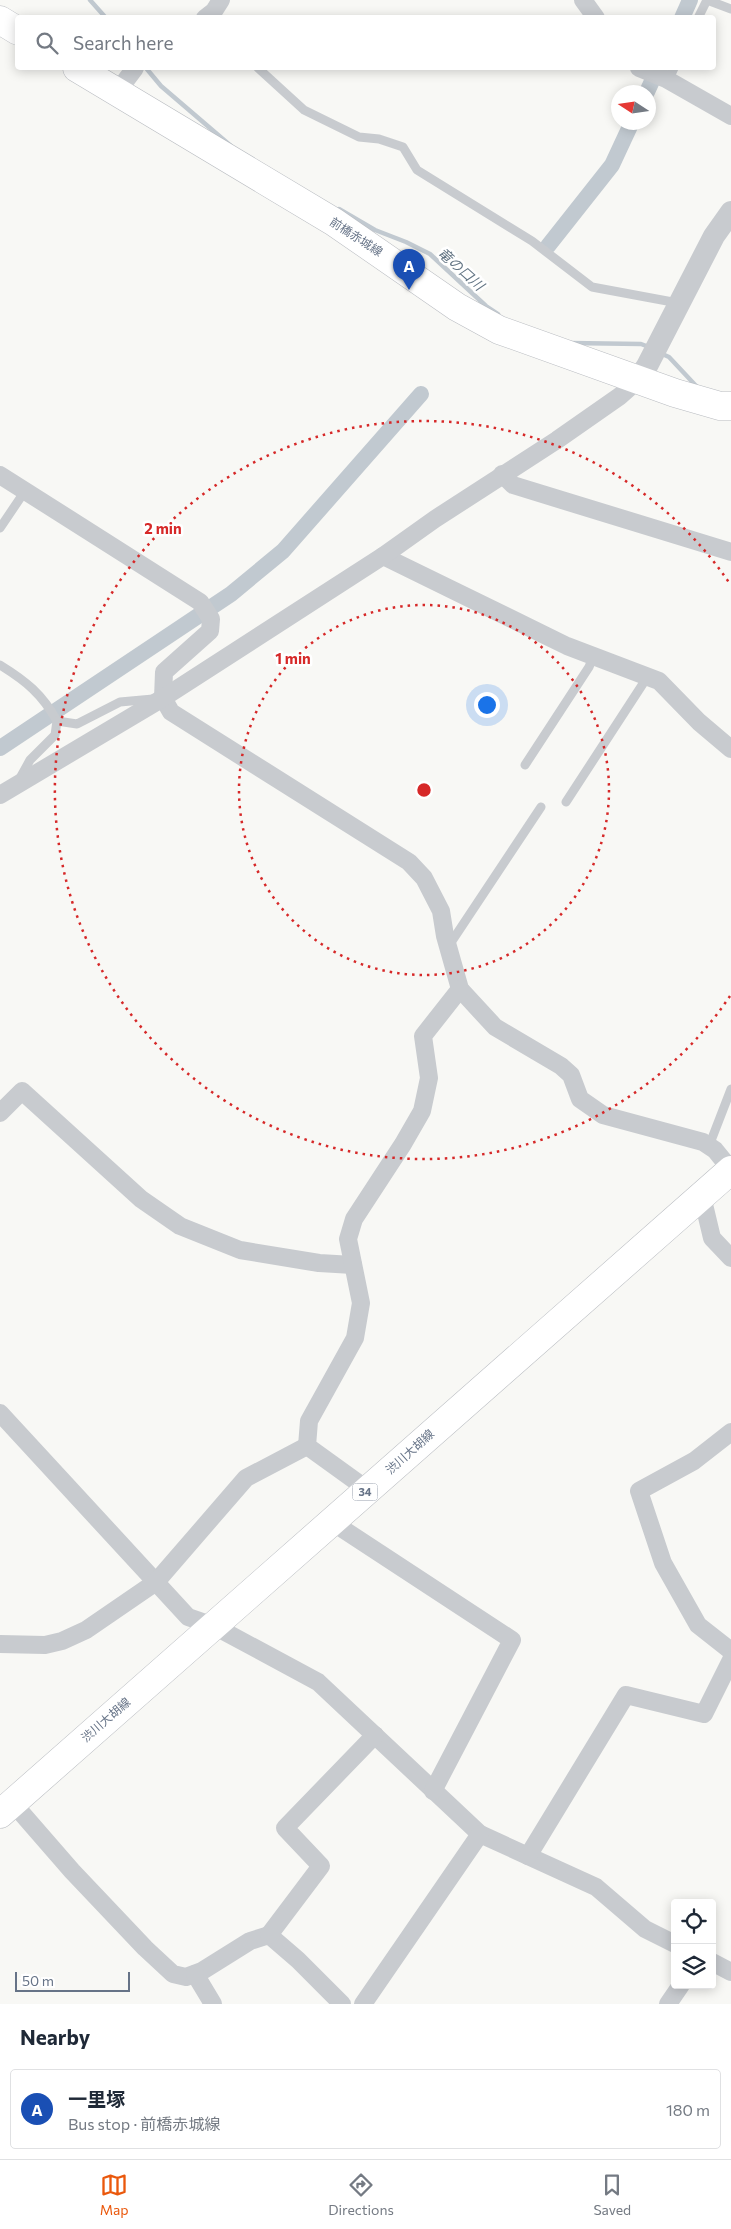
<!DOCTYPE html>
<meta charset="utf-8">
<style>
:root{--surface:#fff;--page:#f6f6f7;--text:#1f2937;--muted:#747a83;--line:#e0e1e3;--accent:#ea580c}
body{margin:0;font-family:Commissioner,"Noto Sans JP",sans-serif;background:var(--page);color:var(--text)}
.controls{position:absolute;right:15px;bottom:15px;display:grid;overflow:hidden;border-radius:5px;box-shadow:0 2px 12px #0003}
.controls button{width:45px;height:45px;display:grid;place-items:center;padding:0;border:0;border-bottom:1px solid var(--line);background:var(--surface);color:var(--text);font:25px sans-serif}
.compass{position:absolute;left:611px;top:85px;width:45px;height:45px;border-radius:50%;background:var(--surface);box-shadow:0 2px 12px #0003;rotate:282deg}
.scale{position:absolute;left:15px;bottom:12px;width:115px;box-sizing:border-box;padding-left:5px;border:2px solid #667387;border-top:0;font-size:14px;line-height:18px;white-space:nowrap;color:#667387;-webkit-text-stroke:4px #fff;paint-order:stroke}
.you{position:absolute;left:486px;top:704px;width:18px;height:18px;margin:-12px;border:4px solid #fff;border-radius:50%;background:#1a73e8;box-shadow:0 0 0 8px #1a73e833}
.badge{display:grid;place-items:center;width:32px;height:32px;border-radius:50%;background:var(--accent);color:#fff;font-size:16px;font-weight:700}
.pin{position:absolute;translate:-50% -41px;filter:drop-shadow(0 1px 2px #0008)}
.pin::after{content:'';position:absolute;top:26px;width:18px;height:15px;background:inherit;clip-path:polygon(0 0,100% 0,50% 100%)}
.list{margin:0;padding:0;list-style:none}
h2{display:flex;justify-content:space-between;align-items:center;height:65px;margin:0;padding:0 20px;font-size:21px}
h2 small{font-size:16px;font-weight:400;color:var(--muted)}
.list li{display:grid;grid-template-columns:32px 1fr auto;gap:15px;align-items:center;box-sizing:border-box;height:80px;margin:0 10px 10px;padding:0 10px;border:1px solid var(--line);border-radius:5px}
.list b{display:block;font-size:19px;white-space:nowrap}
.list p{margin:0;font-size:16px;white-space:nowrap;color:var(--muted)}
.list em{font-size:16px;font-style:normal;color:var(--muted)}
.icon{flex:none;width:28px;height:28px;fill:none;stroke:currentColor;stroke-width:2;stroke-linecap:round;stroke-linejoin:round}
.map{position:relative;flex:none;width:731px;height:2004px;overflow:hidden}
.search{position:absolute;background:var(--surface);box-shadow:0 2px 12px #0003;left:15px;right:15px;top:15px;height:55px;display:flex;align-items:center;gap:12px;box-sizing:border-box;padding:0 18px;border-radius:5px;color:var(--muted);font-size:19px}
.sheet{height:155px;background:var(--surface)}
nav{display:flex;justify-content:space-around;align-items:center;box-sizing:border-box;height:70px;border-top:1px solid var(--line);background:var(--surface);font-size:14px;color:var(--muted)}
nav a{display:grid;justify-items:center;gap:2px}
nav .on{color:var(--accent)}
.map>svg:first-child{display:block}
</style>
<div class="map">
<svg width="731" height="2004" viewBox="0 0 731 2004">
<rect width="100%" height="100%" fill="#f8f8f5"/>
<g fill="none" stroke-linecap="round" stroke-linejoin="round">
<g stroke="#c1c9d0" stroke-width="4.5">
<path d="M90 0 106 18"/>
<path d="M146 68 161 86 231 146"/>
<path d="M339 209 375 230 406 242 430 254 486 306 498 314"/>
<path d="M570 343 641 344 649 347"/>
<path d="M660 353 669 357 698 388"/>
</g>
<g stroke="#c1c9d0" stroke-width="16">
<path d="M682 18 690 0"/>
<path d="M647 92 658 68"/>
<path d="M548 246 612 165 632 122"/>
<path d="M0 748 231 594 283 551 421 394"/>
</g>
<defs>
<g id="primary">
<path d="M0 20 18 31"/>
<path d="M77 68 334 222 457 307 499 330 675 393 720 406H731"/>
<path d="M0 1814 731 1170"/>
</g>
</defs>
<use href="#primary" stroke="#b9bcc1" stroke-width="29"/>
<g stroke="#c8cbcf" stroke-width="9">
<path d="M707 0 731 9"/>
<path d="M698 18 707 0"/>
<path d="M258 68 304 110 359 137 379 139 403 147 417 170 532 241 592 287 678 303"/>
<path d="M668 81 674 68"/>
<path d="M0 528 25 491"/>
<path d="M0 665C26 681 42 694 57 721L77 724 120 702 153 699"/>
<path d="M525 765 589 667 593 657"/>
<path d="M19 780 30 760 55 735 57 721"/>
<path d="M566 802 648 676"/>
<path d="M448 947 541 807"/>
<path d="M709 1146 731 1089"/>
</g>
<g stroke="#c8cbcf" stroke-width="18">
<path d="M583 0 596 18"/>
<path d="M205 18 214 11 221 0"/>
<path d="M639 68 666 79 731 116"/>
<path d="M117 92 135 68"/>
<path d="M502 474 513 485 731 552"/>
<path d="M0 475 200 602 211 619 210 631 164 672 163 698 171 712 409 862 424 878 441 911 445 936 460 989 495 1027 561 1066 571 1075 580 1099 603 1115 703 1142 715 1150 731 1170"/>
<path d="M383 556 567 646 659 681 699 722 731 749"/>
<path d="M0 795 163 698 383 556 435 519 557 440 620 396 638 380"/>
<path d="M0 1113 22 1091 141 1199 180 1226 240 1250 319 1263 353 1265"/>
<path d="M702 1196 712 1238 731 1258"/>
<path d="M0 1413 188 1617 214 1626 318 1682 480 1834 596 1887 645 1929 675 1944"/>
<path d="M731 1432 694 1461 639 1491 663 1563 698 1625 731 1651"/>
<path d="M368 1490 307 1446 309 1421 355 1338 361 1303 348 1239 354 1219 403 1144 422 1111 429 1078 423 1036 460 989"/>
<path d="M332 1522 512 1640 433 1791"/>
<path d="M0 1644 45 1645 62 1641 86 1630 156 1582 246 1478 307 1446"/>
<path d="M12 1802 72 1871 145 1948 173 1974 186 1977 202 1971 250 1941 269 1935 298 1960 342 2004"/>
<path d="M528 1856 626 1695 704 1714 731 1660"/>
<path d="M269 1935 321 1866 285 1828 375 1735"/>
<path d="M712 1962 731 1972"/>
<path d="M195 1974 213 2004"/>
<path d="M363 2004 480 1834"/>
<path d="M668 2004 681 1985"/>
</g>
<path stroke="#c8cbcf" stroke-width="22" d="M638 380 647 366 714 236 731 212"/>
<use href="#primary" stroke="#fff" stroke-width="28"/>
</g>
<g fill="none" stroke="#d62828" stroke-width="2.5" stroke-dasharray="2.5 5">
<circle cx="424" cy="790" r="185"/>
<path d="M730 996A369 369 0 1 1 730 584"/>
</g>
<g text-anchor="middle" stroke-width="5" stroke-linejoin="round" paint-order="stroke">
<rect fill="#fff" stroke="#949dab" stroke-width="1" x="352.5" y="1483.5" width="25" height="17" rx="4"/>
<g font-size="11" font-weight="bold" fill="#667387">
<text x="365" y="1496">34</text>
</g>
<g font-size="12" fill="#667387" stroke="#fff">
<text transform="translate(356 237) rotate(33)" y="4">前橋赤城線</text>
<text transform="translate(410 1452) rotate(-42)" y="4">渋川大胡線</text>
<text transform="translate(106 1720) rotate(-41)" y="4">渋川大胡線</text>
</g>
<g font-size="14" font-style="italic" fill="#627483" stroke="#fff">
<text transform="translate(461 269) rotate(42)" y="5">竜の口川</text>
</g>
</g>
<circle cx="424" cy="790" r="8" fill="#d62828" stroke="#fff" stroke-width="2.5"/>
<g font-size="15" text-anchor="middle" font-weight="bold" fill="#d62828" stroke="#fff" stroke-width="5" stroke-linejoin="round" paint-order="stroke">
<text x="163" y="534">2 min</text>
<text x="293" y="664">1 min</text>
</g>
</svg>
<div class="controls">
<button><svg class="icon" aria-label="locate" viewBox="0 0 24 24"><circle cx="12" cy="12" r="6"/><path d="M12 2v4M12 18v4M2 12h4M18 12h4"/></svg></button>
<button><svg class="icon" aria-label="layers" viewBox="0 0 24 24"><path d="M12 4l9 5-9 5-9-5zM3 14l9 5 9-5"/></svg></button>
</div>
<svg class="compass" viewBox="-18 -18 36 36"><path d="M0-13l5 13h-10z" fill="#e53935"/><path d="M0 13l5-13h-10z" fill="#747a83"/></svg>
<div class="scale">50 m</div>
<div class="you"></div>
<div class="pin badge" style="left:409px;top:290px;background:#1a4fb4">A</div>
<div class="search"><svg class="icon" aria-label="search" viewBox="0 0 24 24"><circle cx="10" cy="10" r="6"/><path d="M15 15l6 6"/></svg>Search here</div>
</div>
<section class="sheet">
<h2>Nearby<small></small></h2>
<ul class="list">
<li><span class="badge" style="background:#1a4fb4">A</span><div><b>一里塚</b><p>Bus stop · 前橋赤城線</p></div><em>180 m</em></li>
</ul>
</section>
<nav>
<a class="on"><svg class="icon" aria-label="map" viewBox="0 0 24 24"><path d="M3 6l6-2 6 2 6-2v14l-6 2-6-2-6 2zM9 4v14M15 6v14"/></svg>Map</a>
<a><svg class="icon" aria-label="directions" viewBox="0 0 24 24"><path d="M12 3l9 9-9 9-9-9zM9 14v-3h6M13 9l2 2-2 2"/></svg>Directions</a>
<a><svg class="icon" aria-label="saved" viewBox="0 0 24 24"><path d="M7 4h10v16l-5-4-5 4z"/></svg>Saved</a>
</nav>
